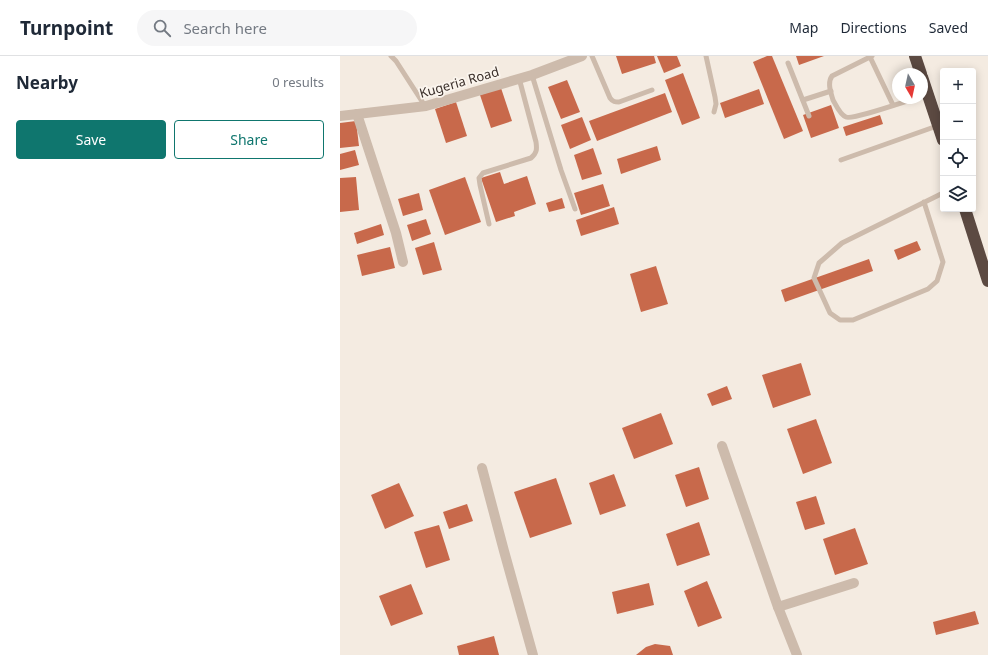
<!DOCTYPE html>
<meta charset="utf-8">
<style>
:root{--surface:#fff;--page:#f6f6f7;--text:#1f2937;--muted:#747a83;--line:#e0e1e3;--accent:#0f766e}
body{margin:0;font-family:"Noto Sans",sans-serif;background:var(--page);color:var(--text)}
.controls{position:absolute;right:12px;top:12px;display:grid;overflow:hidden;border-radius:4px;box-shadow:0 2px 10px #0003}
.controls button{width:36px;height:36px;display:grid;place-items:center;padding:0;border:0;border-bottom:1px solid var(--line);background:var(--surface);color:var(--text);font:20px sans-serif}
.compass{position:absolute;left:552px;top:12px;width:36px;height:36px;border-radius:50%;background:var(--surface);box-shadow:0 2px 10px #0003;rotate:171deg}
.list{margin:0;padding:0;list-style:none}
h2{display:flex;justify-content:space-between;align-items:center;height:52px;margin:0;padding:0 16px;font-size:17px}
h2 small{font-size:13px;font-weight:400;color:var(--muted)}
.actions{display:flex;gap:8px;padding:12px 16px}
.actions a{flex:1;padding:9px 0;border:1px solid var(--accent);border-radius:4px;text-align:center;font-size:14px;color:var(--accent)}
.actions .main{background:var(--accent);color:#fff}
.icon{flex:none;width:22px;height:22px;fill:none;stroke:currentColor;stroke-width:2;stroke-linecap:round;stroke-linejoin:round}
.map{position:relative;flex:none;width:648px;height:599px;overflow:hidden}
header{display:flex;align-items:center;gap:24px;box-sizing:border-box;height:56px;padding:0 20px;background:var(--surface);border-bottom:1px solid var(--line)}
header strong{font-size:19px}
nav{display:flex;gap:22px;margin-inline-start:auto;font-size:14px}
.search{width:280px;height:36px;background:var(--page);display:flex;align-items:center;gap:10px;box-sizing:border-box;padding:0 14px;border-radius:22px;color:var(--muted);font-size:15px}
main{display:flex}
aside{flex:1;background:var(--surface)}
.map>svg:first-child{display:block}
</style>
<header>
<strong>Turnpoint</strong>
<div class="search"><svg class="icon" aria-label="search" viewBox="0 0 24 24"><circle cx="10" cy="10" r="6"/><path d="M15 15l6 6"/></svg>Search here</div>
<nav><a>Map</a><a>Directions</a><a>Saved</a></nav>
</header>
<main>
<aside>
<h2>Nearby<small>0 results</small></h2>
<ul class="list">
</ul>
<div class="actions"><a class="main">Save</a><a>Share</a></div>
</aside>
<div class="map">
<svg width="648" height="599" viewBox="0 0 648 599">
<rect width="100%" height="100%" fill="#f4ebe1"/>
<g fill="#c8694b">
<path d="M276 0H314L316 7 282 18Z"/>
<path d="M317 0H337L341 10 324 17Z"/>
<path d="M427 0H432L463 75 444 83 413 6Z"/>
<path d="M456 0H484L459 9Z"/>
<path d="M343 17 360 62 342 69 325 24Z"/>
<path d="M227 24 240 56 221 63 208 31Z"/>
<path d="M161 32 172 65 151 72 140 39Z"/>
<path d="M419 33 424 48 385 62 380 47Z"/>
<path d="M325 37 332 56 257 85 249 65Z"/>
<path d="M116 46 127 80 106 87 95 53Z"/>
<path d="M491 49 499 72 471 82 463 59Z"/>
<path d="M540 59 543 68 506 80 503 71Z"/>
<path d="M242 61 251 84 230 93 221 69Z"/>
<path d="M16 65 19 90 0 92V67Z"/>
<path d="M317 90 321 104 281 118 277 103Z"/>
<path d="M253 92 262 118 242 124 234 99Z"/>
<path d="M15 94 19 109 0 114V98Z"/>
<path d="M160 116 164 128 187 120 196 148 174 156 175 160 156 166 141 122Z"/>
<path d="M16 121 19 154 0 156V122Z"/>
<path d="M125 121 141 166 105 179 89 134Z"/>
<path d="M263 128 270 150 241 159 234 137Z"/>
<path d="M79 137 83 154 63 160 58 143Z"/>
<path d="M222 142 225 152 209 156 206 147Z"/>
<path d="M274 151 279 168 241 180 236 164Z"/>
<path d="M86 163 91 178 72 185 67 169Z"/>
<path d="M41 168 44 179 17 188 14 177Z"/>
<path d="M577 185 581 194 558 204 554 194Z"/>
<path d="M94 186 102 214 83 219 75 192Z"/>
<path d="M50 191 55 212 22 220 17 199Z"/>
<path d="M529 203 533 215 445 246 441 234Z"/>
<path d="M316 210 328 248 301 256 290 218Z"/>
<path d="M461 307 471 339 433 352 422 319Z"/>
<path d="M387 330 392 343 372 350 367 338Z"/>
<path d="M321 357 333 388 294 403 282 372Z"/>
<path d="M476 363 492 407 463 418 447 373Z"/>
<path d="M359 411 369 443 346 451 335 419Z"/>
<path d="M274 418 286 450 260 459 249 427Z"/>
<path d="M216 422 232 468 190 482 174 436Z"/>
<path d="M59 427 74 460 45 473 31 439Z"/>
<path d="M476 440 485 468 465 474 456 446Z"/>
<path d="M127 448 133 465 109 473 103 456Z"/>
<path d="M359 466 370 499 337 510 326 478Z"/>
<path d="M99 469 110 504 86 512 74 476Z"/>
<path d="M515 472 528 508 495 519 483 483Z"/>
<path d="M367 525 382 562 358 571 344 535Z"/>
<path d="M309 527 314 549 277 558 272 536Z"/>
<path d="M71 528 83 558 51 570 39 540Z"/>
<path d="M635 555 639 568 596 579 593 566Z"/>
<path d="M154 580 159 599H119L117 590Z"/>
<path d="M315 588 330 590 333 599H296L306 591Z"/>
</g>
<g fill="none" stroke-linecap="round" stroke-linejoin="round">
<g stroke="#cdbbac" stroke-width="5">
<path d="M51 0 56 5 85 50"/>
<path d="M252 0 270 42C273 46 275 46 279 46L312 34"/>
<path d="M366 0 375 41 376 48 374 56"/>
<path d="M532 0 492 20C487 27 491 37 493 44 496 49 500 59 506 61 513 64 566 45 577 42"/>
<path d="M530 1 553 49"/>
<path d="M448 7 469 60"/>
<path d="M192 19 221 114 235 153"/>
<path d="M463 44 491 35"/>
<path d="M501 104 597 70"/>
<path d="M584 146 603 206 597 225 588 233 513 264H500L490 257 474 222 479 207 502 187 603 137"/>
<path d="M149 168 140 129 139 122 143 117 191 102C197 97 197 93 196 86L179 22"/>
</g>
<g stroke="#cdbbac" stroke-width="10">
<path d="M17 58 56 177 63 206"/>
<path d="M0 60 86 50 192 19 242 0"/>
<path d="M382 390 438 551 457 599"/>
<path d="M142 412 164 495 193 599"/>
<path d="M438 551 514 527"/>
</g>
<g stroke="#5c4a42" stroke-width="12">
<path d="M575 0 581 18"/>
<path d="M582 21 603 84"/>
<path d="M625 153 648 225"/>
</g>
</g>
<g text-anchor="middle" stroke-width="3.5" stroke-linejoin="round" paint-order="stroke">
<g font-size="13" fill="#3b302b" stroke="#fbf5ee">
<text transform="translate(119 26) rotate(-16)" y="5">Kugeria Road</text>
</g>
</g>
</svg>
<div class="controls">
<button>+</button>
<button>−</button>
<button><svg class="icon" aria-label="locate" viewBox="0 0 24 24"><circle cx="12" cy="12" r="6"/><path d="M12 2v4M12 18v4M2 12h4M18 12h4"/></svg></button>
<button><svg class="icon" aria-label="layers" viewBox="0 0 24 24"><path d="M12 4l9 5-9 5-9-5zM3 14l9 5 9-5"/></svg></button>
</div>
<svg class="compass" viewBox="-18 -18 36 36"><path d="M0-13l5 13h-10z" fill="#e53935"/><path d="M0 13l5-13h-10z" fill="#747a83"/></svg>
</div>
</main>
